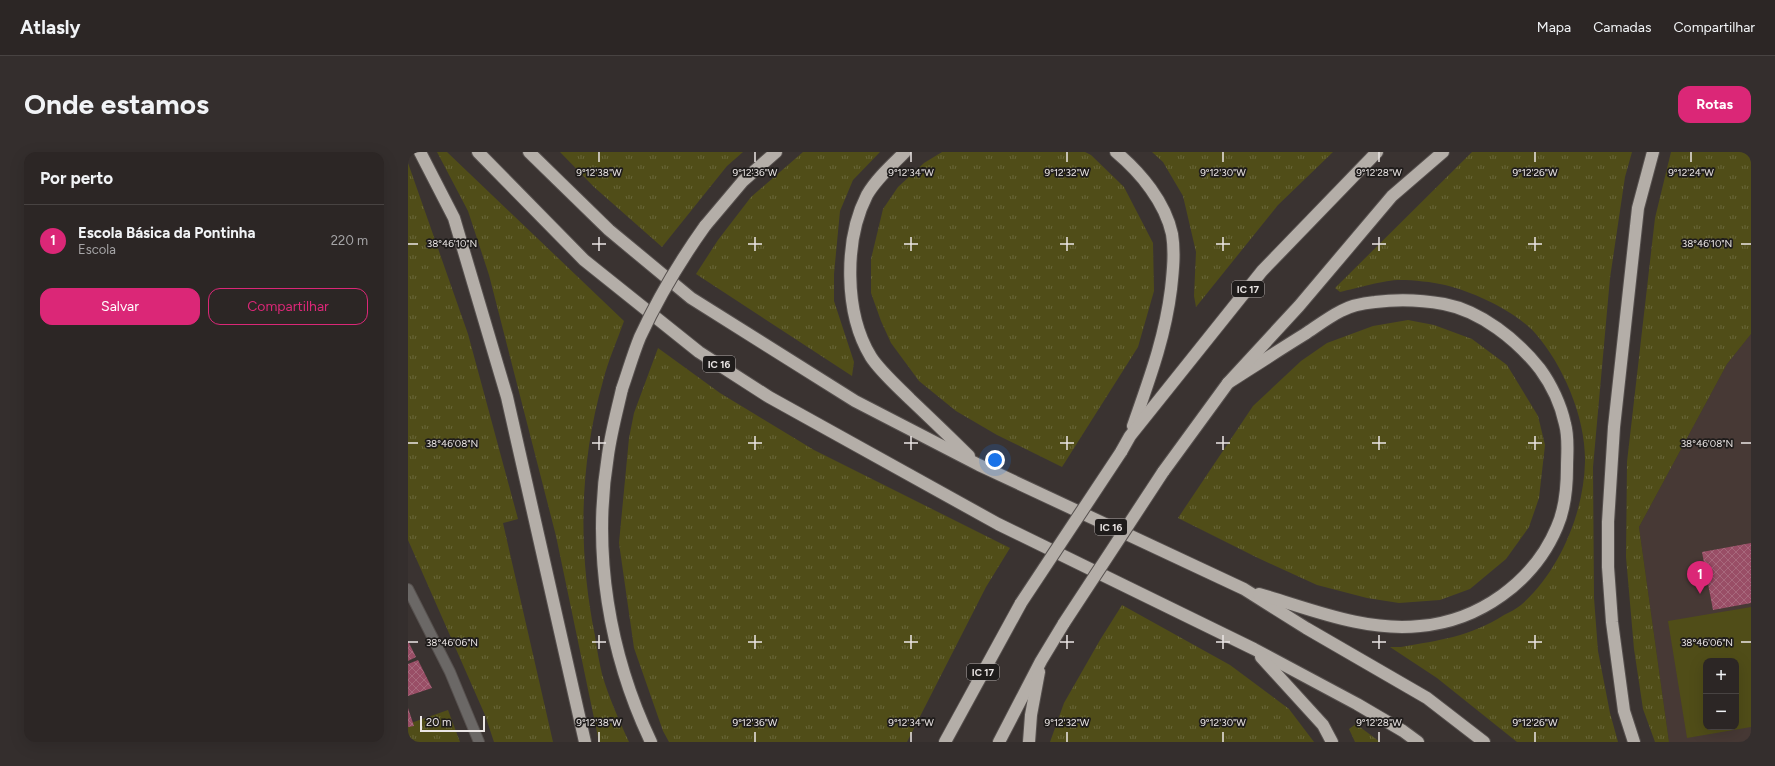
<!DOCTYPE html>
<html lang="pt">
<meta charset="utf-8">
<style>
:root{--surface:#2c2625;--page:#342e2d;--text:#f1f3f6;--muted:#a6a5a7;--line:#484342;--accent:#db2777}
body{margin:0;font-family:Figtree,sans-serif;background:var(--page);color:var(--text)}
.controls{position:absolute;right:12px;bottom:12px;display:grid;overflow:hidden;border-radius:8px;box-shadow:0 4px 16px #0002}
.controls button{width:36px;height:36px;display:grid;place-items:center;padding:0;border:0;border-bottom:1px solid var(--line);background:var(--surface);color:var(--text);font:20px sans-serif}
.scale{position:absolute;left:12px;bottom:10px;width:65px;box-sizing:border-box;padding-left:4px;border:2px solid #ebe6e5;border-top:0;font-size:11px;line-height:14px;white-space:nowrap;color:#ebe6e5;-webkit-text-stroke:3px #1f1c1b;paint-order:stroke}
.you{position:absolute;left:587px;top:308px;width:14px;height:14px;margin:-10px;border:3px solid #fff;border-radius:50%;background:#1a73e8;box-shadow:0 0 0 6px #1a73e833}
.badge{display:grid;place-items:center;width:26px;height:26px;border-radius:50%;background:var(--accent);color:#fff;font-size:13px;font-weight:700}
.pin{position:absolute;translate:-50% -33px;filter:drop-shadow(0 1px 2px #0008)}
.pin::after{content:'';position:absolute;top:21px;width:14px;height:12px;background:inherit;clip-path:polygon(0 0,100% 0,50% 100%)}
.list{margin:0;padding:0;list-style:none}
h2{display:flex;justify-content:space-between;align-items:center;height:52px;margin:0;padding:0 16px;font-size:17px}
h2 small{font-size:13px;font-weight:400;color:var(--muted)}
.list li{display:grid;grid-template-columns:26px 1fr auto;gap:12px;align-items:center;box-sizing:border-box;height:72px;padding:0 16px;border-top:1px solid var(--line)}
.list b{display:block;font-size:15px;white-space:nowrap}
.list p{margin:0;font-size:13px;white-space:nowrap;color:var(--muted)}
.list em{font-size:13px;font-style:normal;color:var(--muted)}
.actions{display:flex;gap:8px;padding:12px 16px}
.actions a{flex:1;padding:9px 0;border:1px solid var(--accent);border-radius:12px;text-align:center;font-size:14px;color:var(--accent)}
.actions .main{background:var(--accent);color:#fff}
.map{position:relative;flex:none;width:1343px;height:590px;overflow:hidden;border-radius:12px}
header{display:flex;align-items:center;gap:24px;box-sizing:border-box;height:56px;padding:0 20px;background:var(--surface);border-bottom:1px solid var(--line)}
header strong{font-size:19px}
nav{display:flex;gap:22px;margin-inline-start:auto;font-size:14px}
.intro{display:flex;align-items:center;justify-content:space-between;box-sizing:border-box;height:96px;padding:0 24px}
h1{margin:0;font-size:28px}
.button{padding:10px 18px;border-radius:12px;background:var(--accent);color:#fff;font-size:14px;font-weight:700}
main{display:flex;gap:24px;padding:0 24px}
aside{flex:1;background:var(--surface);border-radius:12px;box-shadow:0 4px 16px #0002}
.map>svg:first-child{display:block}
</style>
<header>
<strong>Atlasly</strong>
<nav><a>Mapa</a><a>Camadas</a><a>Compartilhar</a></nav>
</header>
<div class="intro"><h1>Onde estamos</h1><a class="button">Rotas</a></div>
<main>
<aside>
<h2>Por perto<small></small></h2>
<ul class="list">
<li><span class="badge">1</span><div><b>Escola Básica da Pontinha</b><p>Escola</p></div><em>220 m</em></li>
</ul>
<div class="actions"><a class="main">Salvar</a><a>Compartilhar</a></div>
</aside>
<div class="map">
<svg width="1343" height="590" viewBox="0 0 1343 590">
<defs>
<pattern id="grass-tufts" width="24" height="20" patternUnits="userSpaceOnUse"><rect width="24" height="20" fill="#504d18"/><path d="M3 7l-1-3M5 7V3M7 7l1-3M15 17l-1-3M17 17v-4M19 17l1-3" fill="none" stroke="#696739"/></pattern>
<pattern id="building-cross-hatch" width="8" height="8" patternUnits="userSpaceOnUse"><rect width="8" height="8" fill="#994e66"/><path d="M0 0l8 8M0 8l8-8" fill="none" stroke="#a7687c"/></pattern>
</defs>
<rect width="100%" height="100%" fill="#3a3331"/>
<path fill="#473935" fill-rule="evenodd" d="M1343 182V590H1261L1231 375 1319 212ZM1298 509H1328V575H1298Z"/>
<g fill="url(#grass-tufts)">
<path d="M29 0H39L216 169C209 189 200 209 195 229 171 313 170 399 187 484 189 497 191 510 194 522 201 546 211 568 221 590H191L148 384 81 123 60 59Z"/>
<path d="M152 0H335L319 14 254 95 186 35Z"/>
<path d="M395 0H472L445 28 432 59 426 122V149L446 210 444 224 288 122 310 88 343 45Z"/>
<path d="M534 0H677L683 3 716 35 745 91 746 139 730 195 654 315 589 283 548 259 511 229 483 191 473 169 463 141V107L475 57 490 35 516 11Z"/>
<path d="M744 0H925L870 53 788 155 786 144 788 100 775 44 755 10Z"/>
<path d="M1064 0H1224L1217 25 1202 126 1185 315 1186 446 1190 499 1202 561 1210 590H1109L1029 526 982 495H993C1032 488 1061 485 1096 463 1102 460 1108 457 1113 453 1151 420 1176 361 1177 310 1178 267 1156 214 1127 181 1107 159 1066 140 1037 133 1024 130 1006 128 992 128 977 128 949 136 932 140L927 136Z"/>
<path d="M1263 0H1341L1343 1V182L1319 212 1231 375 1261 590H1247L1235 557 1226 497 1218 405 1219 310 1247 66Z"/>
<path d="M0 11 60 182 110 367 95 371 145 590H86L77 563 0 388Z"/>
<path d="M1000 168 1026 173 1064 187 1099 213 1130 264 1137 293 1131 346 1121 375 1098 407 1062 437 1032 448 991 451 959 446 909 433 850 406 770 366 845 254 893 209 919 191 965 174Z"/>
<path d="M250 196 312 241 406 298 602 396 578 435 499 590H261L255 579 226 496 211 391 221 286 226 261Z"/>
<path d="M714 453 822 513 881 557 906 590H642L656 551 692 488Z"/>
<path d="M40 558 52 590H0V572Z"/>
<path d="M948 572 972 590H947L941 577Z"/>
</g>
<path fill="#504d18" fill-rule="evenodd" d="M1343 455V575L1279 586 1260 469ZM1298 509H1328V575H1298Z"/>
<g fill="url(#building-cross-hatch)">
<path d="M1343 391V451L1305 458 1294 400Z"/>
<path d="M0 489 8 505 0 509Z"/>
<path d="M10 508 24 536 0 544V512Z"/>
<path d="M0 556 6 574 0 575Z"/>
</g>
<g fill="none" stroke-linecap="round" stroke-linejoin="round">
<defs>
<path id="minor" d="M0 437 42 520 71 590"/>
<g id="highway">
<path d="M12 0 46 66 99 245 177 590"/>
<path d="M70 0 176 108 291 200 361 245 590 372 846 497 949 552 995 579 1010 590"/>
<path d="M121 0 201 78 283 146 447 249 571 313 836 437 898 476 1019 546 1076 590"/>
<path d="M497 0C484 13 468 27 459 43 436 88 436 161 463 205 472 219 490 235 502 247 522 266 542 285 561 304"/>
<path d="M708 0C733 21 757 50 764 82 767 100 765 119 763 137 757 186 741 228 725 274"/>
<path d="M297 74 335 29 368 0"/>
<path d="M820 231C845 215 871 198 897 182 909 174 921 165 933 159 942 154 957 151 967 150 990 147 1014 148 1036 152 1073 159 1109 188 1132 217 1143 232 1153 253 1157 272 1161 286 1159 301 1159 315 1159 334 1157 357 1149 375 1126 430 1071 469 1012 474 957 480 903 457 851 442"/>
<path d="M214 237C209 259 203 281 200 303 184 400 201 502 243 590"/>
<path d="M713 300 722 284 854 119 969 0"/>
<path d="M755 320 820 231 891 154 984 44 1035 0"/>
<path d="M853 505 915 573 924 590"/>
<path d="M537 590 613 451"/>
<path d="M591 590 633 509 656 471"/>
<path d="M621 590 623 563 631 520"/>
<path d="M1226 590 1216 559 1204 470 1200 415V370L1206 275 1230 56 1245 0"/>
</g>
</defs>
<use href="#minor" stroke="#56504e" stroke-width="12"/>
<use href="#highway" stroke="#56504e" stroke-width="14"/>
<use href="#minor" stroke="#6b6866" stroke-width="10"/>
<use href="#highway" stroke="#b4aea8" stroke-width="12"/>
<defs>
<g id="highway-bridge">
<path d="M214 237C220 220 225 202 232 185 250 146 272 109 297 74"/>
<path d="M613 451 713 300"/>
<path d="M656 471 755 320"/>
</g>
</defs>
<use href="#highway-bridge" stroke="#56504e" stroke-width="14" stroke-linecap="butt"/>
<use href="#highway-bridge" stroke="#b4aea8" stroke-width="12"/>
</g>
<path fill="none" stroke="#ebe6e5" stroke-width="1.5" d="M191 0V10M347 0V10M503 0V10M659 0V10M815 0V10M971 0V10M1127 0V10M1283 0V10M191 85V99M347 85V99M503 85V99M659 85V99M815 85V99M971 85V99M1127 85V99M0 92H10M184 92H198M340 92H354M496 92H510M652 92H666M808 92H822M964 92H978M1120 92H1134M1333 92H1343M191 284V298M347 284V298M503 284V298M659 284V298M815 284V298M971 284V298M1127 284V298M0 291H10M184 291H198M340 291H354M496 291H510M652 291H666M808 291H822M964 291H978M1120 291H1134M1333 291H1343M191 483V497M347 483V497M503 483V497M659 483V497M815 483V497M971 483V497M1127 483V497M0 490H10M184 490H198M340 490H354M496 490H510M652 490H666M808 490H822M964 490H978M1120 490H1134M1333 490H1343M191 580V590M347 580V590M503 580V590M659 580V590M815 580V590M971 580V590M1127 580V590"/>
<g text-anchor="middle" stroke-width="3.5" stroke-linejoin="round" paint-order="stroke">
<g fill="#1f1c1b" stroke="#aea9a8" stroke-width="1">
<rect x="824" y="129" width="32" height="16" rx="3"/>
<rect x="295" y="204" width="32" height="16" rx="3"/>
<rect x="687" y="367" width="32" height="16" rx="3"/>
<rect x="559" y="512" width="32" height="16" rx="3"/>
</g>
<g font-size="10" font-weight="bold" fill="#ebe6e5">
<text x="840" y="141">IC 17</text>
<text x="311" y="216">IC 16</text>
<text x="703" y="379">IC 16</text>
<text x="575" y="524">IC 17</text>
</g>
</g>
<g font-size="10" text-anchor="middle" fill="#ebe6e5" stroke="#1f1c1b" stroke-width="3.5" stroke-linejoin="round" paint-order="stroke">
<text x="191" y="24">9°12'38"W</text>
<text x="347" y="24">9°12'36"W</text>
<text x="503" y="24">9°12'34"W</text>
<text x="659" y="24">9°12'32"W</text>
<text x="815" y="24">9°12'30"W</text>
<text x="971" y="24">9°12'28"W</text>
<text x="1127" y="24">9°12'26"W</text>
<text x="1283" y="24">9°12'24"W</text>
<text x="44" y="95">38°46'10"N</text>
<text x="1299" y="95">38°46'10"N</text>
<text x="44" y="295">38°46'08"N</text>
<text x="1299" y="295">38°46'08"N</text>
<text x="44" y="494">38°46'06"N</text>
<text x="1299" y="494">38°46'06"N</text>
<text x="191" y="574">9°12'38"W</text>
<text x="347" y="574">9°12'36"W</text>
<text x="503" y="574">9°12'34"W</text>
<text x="659" y="574">9°12'32"W</text>
<text x="815" y="574">9°12'30"W</text>
<text x="971" y="574">9°12'28"W</text>
<text x="1127" y="574">9°12'26"W</text>
</g>
</svg>
<div class="controls">
<button>+</button>
<button>−</button>
</div>
<div class="scale">20 m</div>
<div class="you"></div>
<div class="pin badge" style="left:1292px;top:442px">1</div>
</div>
</main>
